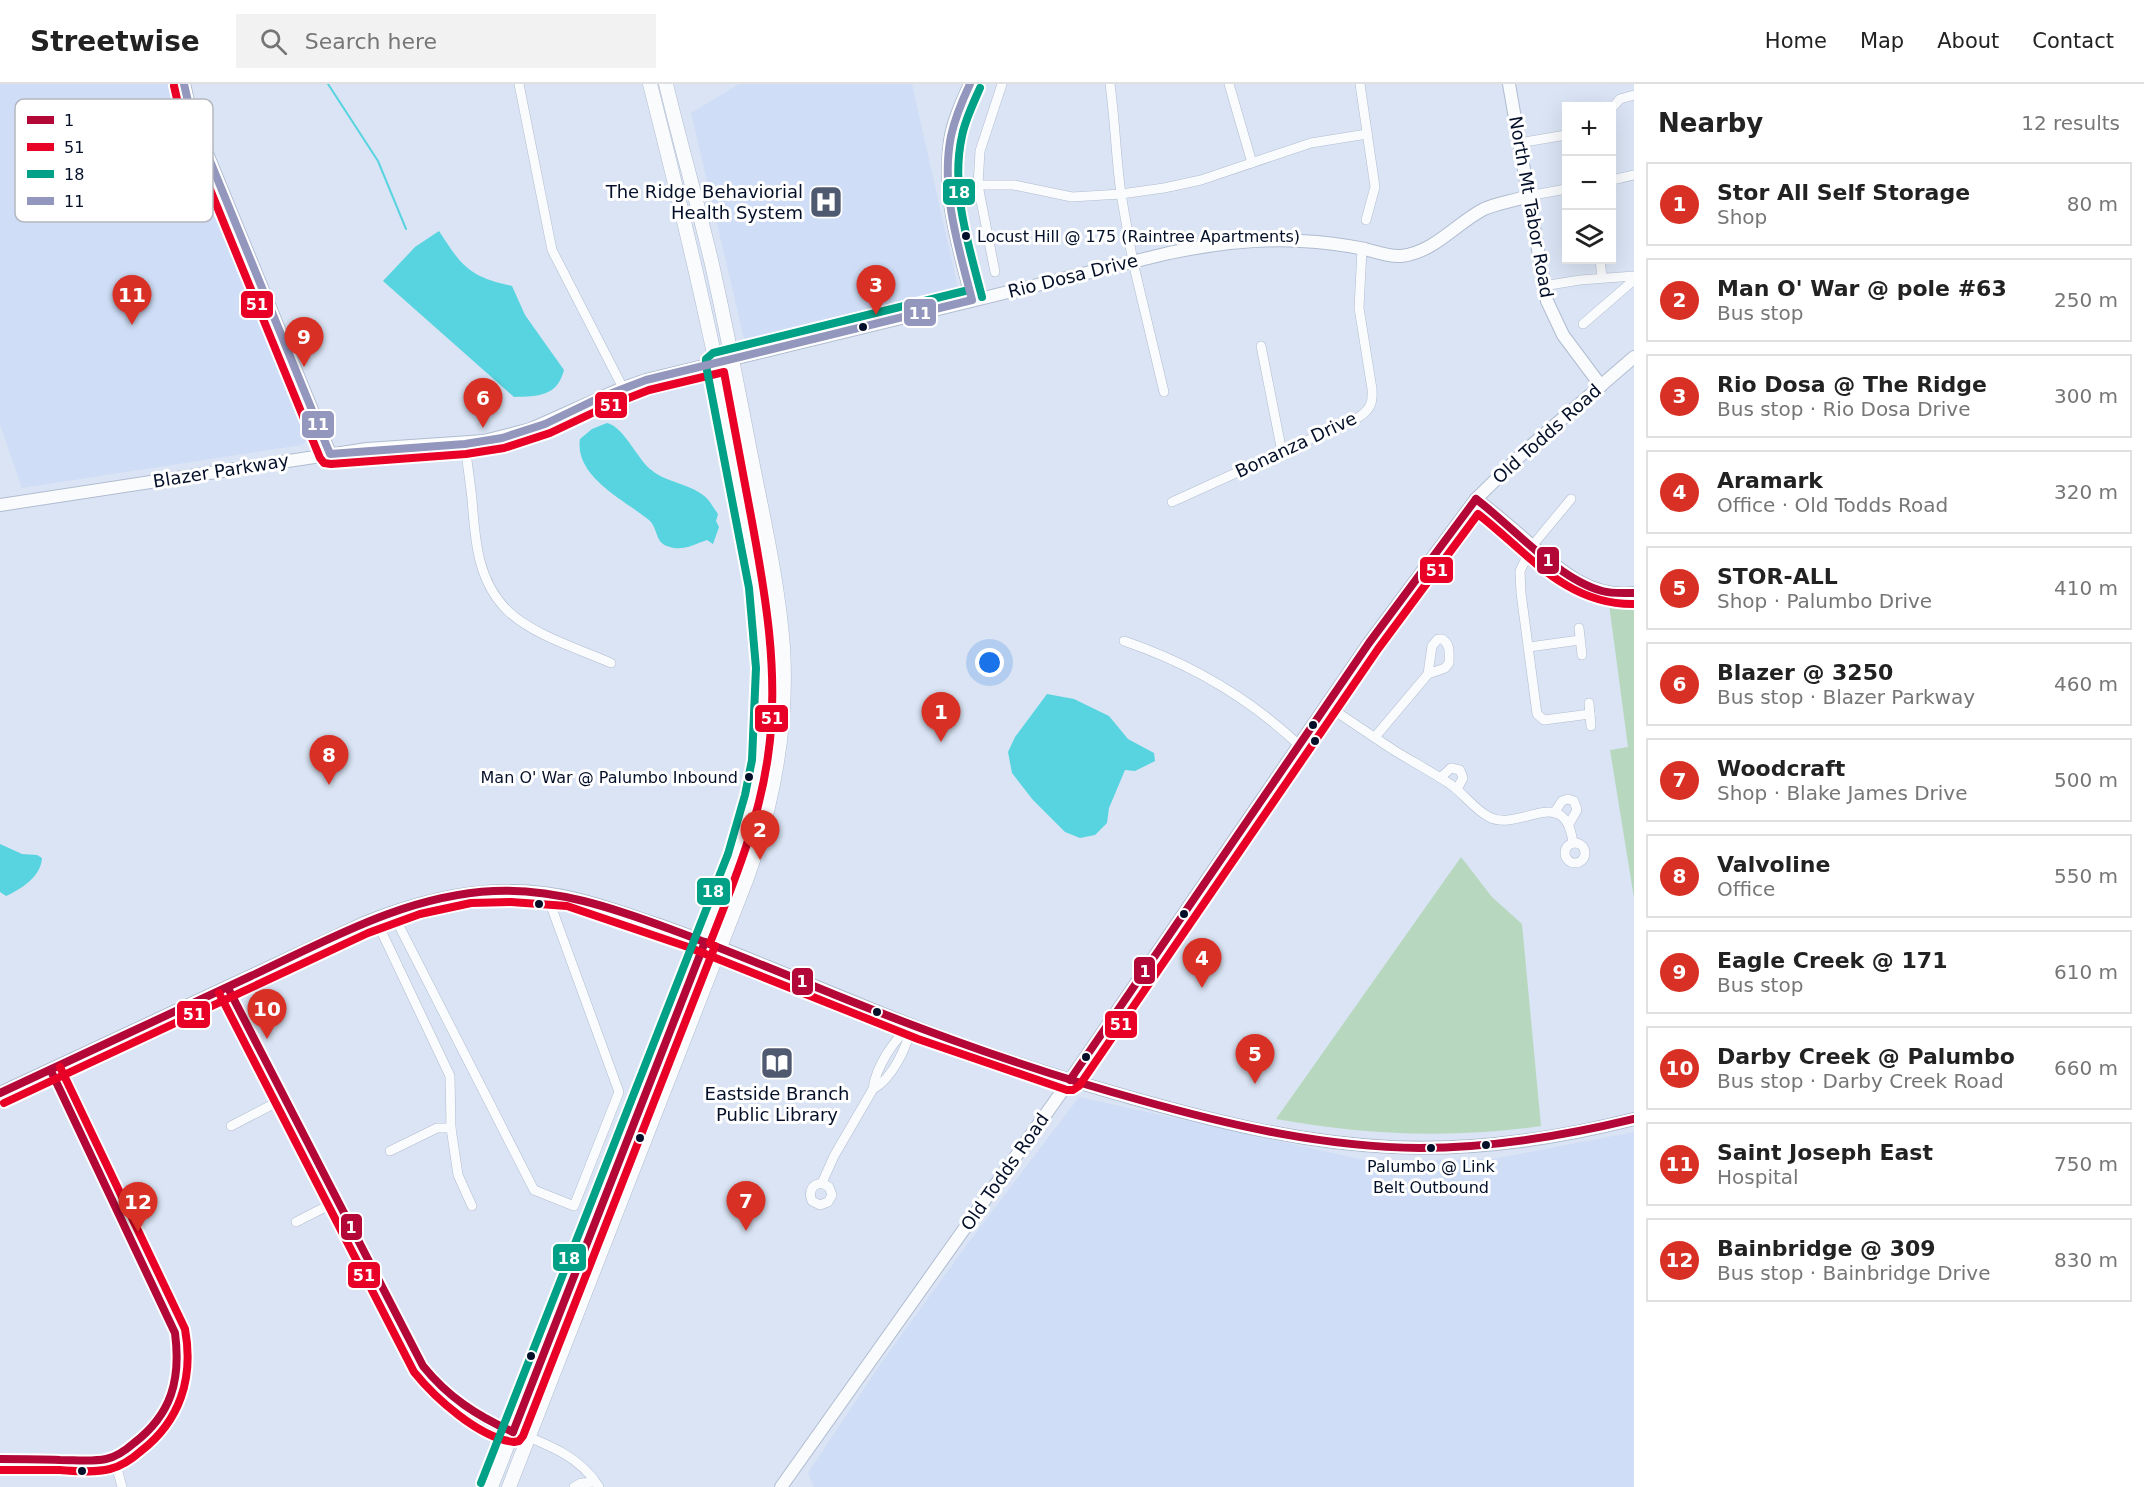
<!DOCTYPE html>
<meta charset="utf-8">
<style>
:root{--surface:#fff;--page:#f2f2f2;--text:#222;--muted:#767676;--line:#e0e0e0;--accent:#d93025}
body{margin:0;font-family:"DejaVu Sans",sans-serif;background:var(--page);color:var(--text)}
.controls{position:absolute;right:18px;top:18px;display:grid;overflow:hidden;border-radius:0px;box-shadow:0 6px 24px #0002}
.controls button{width:54px;height:54px;display:grid;place-items:center;padding:0;border:0;border-bottom:2px solid var(--line);background:var(--surface);color:var(--text);font:30px sans-serif}
.you{position:absolute;left:990px;top:579px;width:21px;height:21px;margin:-15px;border:4px solid #fff;border-radius:50%;background:#1a73e8;box-shadow:0 0 0 9px #1a73e833}
.badge{display:grid;place-items:center;width:39px;height:39px;border-radius:50%;background:var(--accent);color:#fff;font-size:20px;font-weight:700}
.pin{position:absolute;translate:-50% -50px;filter:drop-shadow(0 2px 3px #0008)}
.pin::after{content:'';position:absolute;top:32px;width:21px;height:18px;background:inherit;clip-path:polygon(0 0,100% 0,50% 100%)}
.list{margin:0;padding:0;list-style:none}
h2{display:flex;justify-content:space-between;align-items:center;height:78px;margin:0;padding:0 24px;font-size:26px}
h2 small{font-size:20px;font-weight:400;color:var(--muted)}
.list li{display:grid;grid-template-columns:39px 1fr auto;gap:18px;align-items:center;box-sizing:border-box;height:84px;margin:0 12px 12px;padding:0 12px;border:2px solid var(--line);border-radius:0px}
.list b{display:block;font-size:22px;white-space:nowrap}
.list p{margin:0;font-size:20px;white-space:nowrap;color:var(--muted)}
.list em{font-size:20px;font-style:normal;color:var(--muted)}
.icon{flex:none;width:33px;height:33px;fill:none;stroke:currentColor;stroke-width:2;stroke-linecap:round;stroke-linejoin:round}
.map{position:relative;flex:none;width:1634px;height:1403px;overflow:hidden}
header{display:flex;align-items:center;gap:36px;box-sizing:border-box;height:84px;padding:0 30px;background:var(--surface);border-bottom:2px solid var(--line)}
header strong{font-size:28px}
nav{display:flex;gap:33px;margin-inline-start:auto;font-size:21px}
.search{width:420px;height:54px;background:var(--page);display:flex;align-items:center;gap:15px;box-sizing:border-box;padding:0 21px;border-radius:0px;color:var(--muted);font-size:22px}
main{display:flex}
aside{flex:1;background:var(--surface)}
.map>svg:first-child{display:block}
</style>
<header>
<strong>Streetwise</strong>
<div class="search"><svg class="icon" aria-label="search" viewBox="0 0 24 24"><circle cx="10" cy="10" r="6"/><path d="M15 15l6 6"/></svg>Search here</div>
<nav><a>Home</a><a>Map</a><a>About</a><a>Contact</a></nav>
</header>
<main>
<div class="map">
<svg width="1634" height="1403" viewBox="0 0 1634 1403">
<rect width="100%" height="100%" fill="#dae4f4"/>
<g fill="#cfddf6">
<path d="M0 0H174V8L305 350 306 357 302 361 22 404 0 341Z"/>
<path d="M739 0H912L959 208 744 255 691 29Z"/>
<path d="M1079 1013 1369 1077 1493 1075 1634 1048V1403H814L808 1389 879 1282 965 1163Z"/>
</g>
<g fill="#b7d8be">
<path d="M1609 520 1623 522 1634 521V814L1610 666 1628 663Z"/>
<path d="M1461 773 1492 813 1522 840 1541 1042C1453 1055 1363 1051 1276 1035Z"/>
</g>
<g fill="#57d4df">
<path d="M439 147C462 183 470 193 512 202L525 231 564 286C557 313 538 312 514 313L383 197 415 163Z"/>
<path d="M607 339C623 342 637 374 650 385 663 397 685 399 700 409 709 414 712 422 718 430L716 437 719 443 713 460 707 456C692 461 682 468 667 462 655 458 658 444 649 436 626 417 574 393 580 355L592 345Z"/>
<path d="M1047 610 1074 615 1109 632 1128 655 1154 669 1155 677 1135 687 1125 686 1109 724 1107 739 1095 751 1080 754 1065 748 1033 716 1012 689 1008 668 1015 653Z"/>
<path d="M0 760 22 770 37 771 42 774C41 793 21 805 6 812L0 808Z"/>
</g>
<g fill="none" stroke-linecap="round" stroke-linejoin="round">
<path stroke="#57d4df" stroke-width="2" d="M328 0 378 77 406 145"/>
<defs>
<g id="street">
<path d="M519 0 552 166 623 304"/>
<path d="M1229 0 1252 79"/>
<path d="M1360 0 1375 103 1366 136"/>
<path d="M1612 24 1620 15 1634 11"/>
<path d="M1519 59 1566 51"/>
<path d="M1612 96 1634 91"/>
<path d="M947 101H1014L1072 113 1121 110C1116 73 1115 37 1110 0"/>
<path d="M1528 112 1566 105"/>
<path d="M1600 176 1602 193"/>
<path d="M995 188 978 101 980 67 1002 0"/>
<path d="M1543 202 1580 196 1634 192"/>
<path d="M1583 240 1634 196"/>
<path d="M1261 262 1282 368"/>
<path d="M1164 308 1133 178 1121 110 1164 104 1201 96 1311 59 1367 50"/>
<path d="M465 360C467 378 470 397 472 415 475 455 477 497 508 527 533 551 579 565 611 579"/>
<path d="M1571 415 1532 462 1520 487 1521 509 1537 630 1544 636 1590 630"/>
<path d="M1172 418 1359 333C1371 325 1373 318 1372 305L1359 224 1362 165"/>
<path d="M1579 544 1582 571"/>
<path d="M1124 557C1189 579 1249 614 1299 661"/>
<path d="M1529 563 1580 556"/>
<path d="M1589 619 1591 642"/>
<path d="M1326 621C1349 636 1372 652 1395 667 1413 678 1432 688 1450 700 1464 710 1474 725 1489 733 1520 749 1565 698 1573 759"/>
<path d="M1375 653 1428 590 1445 584 1449 579C1449 570 1451 560 1442 555H1438L1432 562 1428 590"/>
<path d="M1440 694 1451 684 1460 686 1463 694 1457 705"/>
<path d="M1554 729 1562 717 1568 715 1574 717 1577 726 1569 740"/>
<circle cx="1575" cy="769" r="10"/>
<path d="M392 828 534 1106 574 1122 619 1008 551 822 554 810"/>
<path d="M375 834 450 992 451 1044 458 1091 472 1122"/>
<path d="M228 904 415 1269C429 1292 445 1312 469 1326 511 1353 571 1357 599 1403"/>
<path d="M873 1005C892 995 908 962 911 941"/>
<path d="M231 1042 285 1014"/>
<path d="M390 1067 437 1044H451"/>
<path d="M822 1099 829 1103 832 1111 828 1118 820 1121 812 1117C808 1108 812 1100 822 1099L834 1072 873 1005C876 982 894 956 911 941"/>
<path d="M296 1138 337 1117"/>
<path d="M114 1373 122 1403"/>
<path d="M0 1375C22 1375 43 1375 65 1376 79 1376 93 1378 107 1375 116 1373 124 1367 131 1362 171 1335 184 1294 175 1249L51 987"/>
<path d="M574 1403 581 1399 595 1398"/>
</g>
<g id="secondary">
<path d="M184 0 190 26 199 50 330 370"/>
<path d="M970 0C962 18 953 37 950 57 942 112 959 163 972 216"/>
<path d="M1509 0 1547 217 1563 251 1601 302"/>
<path d="M1476 415C1492 427 1507 440 1522 453 1554 481 1588 515 1634 509"/>
<path d="M0 421 367 365 484 357 531 345 623 304 646 296 1169 169C1213 160 1257 154 1301 157 1322 158 1345 161 1365 165 1376 168 1390 173 1401 172 1435 168 1455 140 1484 125 1497 119 1514 117 1528 112"/>
<path d="M0 1009 364 839C411 820 460 806 512 807 566 807 608 824 659 841 759 876 855 921 955 958 1013 979 1072 997 1132 1014 1217 1038 1302 1059 1391 1063 1473 1067 1555 1055 1634 1035"/>
<path d="M781 1403 1070 996 1369 559 1476 415 1525 367 1634 273"/>
</g>
<g id="primary">
<path d="M491 1403 738 773C761 703 771 632 766 559 762 490 744 421 731 353 708 234 680 117 650 0"/>
<path d="M509 1403 747 794C773 720 788 642 783 563 778 496 762 429 749 362 737 300 725 237 711 176 697 117 680 59 666 0"/>
</g>
</defs>
<use href="#street" stroke="#b0bcd0" stroke-width="10"/>
<use href="#secondary" stroke="#b0bcd0" stroke-width="14"/>
<use href="#primary" stroke="#b0bcd0" stroke-width="15"/>
<use href="#street" stroke="#f9fbfd" stroke-width="9"/>
<use href="#secondary" stroke="#f9fbfd" stroke-width="12"/>
<use href="#primary" stroke="#f9fbfd" stroke-width="14"/>
<defs>
<g id="bus-1">
<path d="M1476 415C1513 443 1558 495 1602 507 1613 510 1623 509 1634 509"/>
<path d="M228 904 423 1282C448 1313 477 1332 513 1348"/>
<path d="M1070 996 1369 559 1476 415"/>
<path d="M0 1009C84 970 167 931 251 892 328 856 406 811 494 807 555 804 613 824 670 845 727 866 782 889 838 912 937 952 1037 988 1140 1016 1232 1042 1325 1063 1420 1064 1493 1064 1564 1052 1634 1035"/>
<path d="M513 1348 705 858"/>
<path d="M0 1375C20 1375 40 1375 60 1376 75 1376 92 1378 106 1375 117 1373 126 1366 134 1359 172 1330 181 1295 175 1249L51 987"/>
</g>
<g id="bus-2">
<path d="M174 2 180 28 189 54 320 374 324 379 331 380 466 370 504 364 550 349 603 324 649 306 724 288C733 334 741 381 750 427 765 507 780 590 768 672 759 737 734 798 710 859"/>
<path d="M219 909 414 1288C435 1314 479 1354 514 1358L519 1357 523 1352 715 862"/>
<path d="M4 1019 368 849 420 830 471 819 511 818 567 822 688 863 918 955 1067 1006H1073L1079 1002 1378 565 1478 430C1527 468 1566 521 1634 520"/>
<path d="M0 1386C20 1386 40 1386 60 1386 76 1387 94 1389 110 1385 122 1382 132 1375 141 1367 180 1337 194 1294 185 1245L60 983"/>
</g>
<g id="bus-3">
<path d="M980 4C973 20 965 36 962 52 950 106 969 162 982 213"/>
<path d="M481 1399 728 770 745 711 752 676 756 584 749 504 706 281V275L713 269 969 206"/>
</g>
<path id="bus-4" d="M184 0 190 26 199 50 330 370 465 360 502 354 545 340 599 314 646 296 972 216C959 164 940 107 951 52 955 34 962 17 970 0"/>
</defs>
<use href="#bus-1" stroke="#fff" stroke-width="12"/>
<use href="#bus-2" stroke="#fff" stroke-width="12"/>
<use href="#bus-3" stroke="#fff" stroke-width="12"/>
<use href="#bus-4" stroke="#fff" stroke-width="12"/>
<use href="#bus-1" stroke="#b30738" stroke-width="8"/>
<use href="#bus-2" stroke="#e80027" stroke-width="8"/>
<use href="#bus-3" stroke="#00a186" stroke-width="8"/>
<use href="#bus-4" stroke="#9397bd" stroke-width="8"/>
</g>
<defs>
<symbol id="hospital-square" viewBox="-11 -11 22 22"><rect x="-9" y="-9" width="18" height="18" rx="4" fill="#4f5a70" stroke="#fff"/><path d="M-5-5h3v3.5h4V-5h3V5h-3V1.5h-4V5h-3Z" fill="#fff"/></symbol>
<symbol id="library-square" viewBox="-11 -11 22 22"><rect x="-9" y="-9" width="18" height="18" rx="4" fill="#4f5a70" stroke="#fff"/><path d="M-6-4Q-3-5.5-.7-3.5V5Q-3 3-6 4ZM6-4Q3-5.5 .7-3.5V5Q3 3 6 4Z" fill="#fff"/></symbol>
</defs>
<g fill-rule="evenodd">
<use href="#hospital-square" x="807" y="99" width="38" height="38"/>
<use href="#library-square" x="758" y="960" width="38" height="38"/>
</g>
<g fill="#041029" stroke="#fff" stroke-width="2">
<circle cx="966" cy="152" r="5"/>
<circle cx="863" cy="243" r="5"/>
<circle cx="1313" cy="641" r="5"/>
<circle cx="1315" cy="657" r="5"/>
<circle cx="749" cy="693" r="5"/>
<circle cx="539" cy="820" r="5"/>
<circle cx="1184" cy="830" r="5"/>
<circle cx="877" cy="928" r="5"/>
<circle cx="1086" cy="973" r="5"/>
<circle cx="640" cy="1054" r="5"/>
<circle cx="1486" cy="1061" r="5"/>
<circle cx="1431" cy="1064" r="5"/>
<circle cx="531" cy="1272" r="5"/>
<circle cx="82" cy="1387" r="5"/>
</g>
<g text-anchor="middle" stroke-width="6" stroke-linejoin="round" paint-order="stroke">
<g font-size="16" fill="#041029" stroke="#fff" text-anchor="start">
<text x="977" y="158">Locust Hill @ 175 (Raintree Apartments)</text>
<text x="738" y="699" text-anchor="end">Man O' War @ Palumbo Inbound</text>
<text x="1431" y="1088" text-anchor="middle">Palumbo @ Link<tspan x="1431" dy="21">Belt Outbound</tspan></text>
</g>
<g font-size="18" fill="#041029" stroke="#fff" text-anchor="end">
<text x="803" y="114">The Ridge Behaviorial<tspan x="803" dy="21">Health System</tspan></text>
<text x="777" y="1016" text-anchor="middle">Eastside Branch<tspan x="777" dy="21">Public Library</tspan></text>
</g>
<g font-size="18" fill="#041029" stroke="#fff">
<text transform="translate(1531 123) rotate(80)" y="6">North Mt Tabor Road</text>
<text transform="translate(1073 192) rotate(-14)" y="6">Rio Dosa Drive</text>
<text transform="translate(1547 350) rotate(-42)" y="6">Old Todds Road</text>
<text transform="translate(1296 361) rotate(-25)" y="6">Bonanza Drive</text>
<text transform="translate(221 387) rotate(-9)" y="6">Blazer Parkway</text>
<text transform="translate(1005 1088) rotate(-55)" y="6">Old Todds Road</text>
</g>
</g>
<rect x="15" y="15" width="198" height="123" rx="9" fill="#fff" stroke="#b4b7bf" stroke-width="1.5"/>
<rect x="27" y="32" width="27" height="8" fill="#b30738"/>
<rect x="27" y="59" width="27" height="8" fill="#e80027"/>
<rect x="27" y="86" width="27" height="8" fill="#00a186"/>
<rect x="27" y="113" width="27" height="8" fill="#9397bd"/>
<g font-size="16" fill="#041029">
<text x="64" y="42">1</text>
<text x="64" y="69">51</text>
<text x="64" y="96">18</text>
<text x="64" y="123">11</text>
</g>
<g stroke="#fff" stroke-width="2">
<rect x="942" y="94" width="34" height="28" rx="6" fill="#00a186"/>
<rect x="240" y="206" width="34" height="29" rx="6" fill="#e80027"/>
<rect x="903" y="214" width="34" height="29" rx="6" fill="#9397bd"/>
<rect x="594" y="307" width="34" height="28" rx="6" fill="#e80027"/>
<rect x="301" y="326" width="34" height="29" rx="6" fill="#9397bd"/>
<rect x="1536" y="462" width="24" height="29" rx="6" fill="#b30738"/>
<rect x="1419" y="472" width="35" height="28" rx="6" fill="#e80027"/>
<rect x="754" y="620" width="35" height="29" rx="6" fill="#e80027"/>
<rect x="696" y="793" width="35" height="29" rx="6" fill="#00a186"/>
<rect x="1133" y="872" width="23" height="29" rx="6" fill="#b30738"/>
<rect x="791" y="883" width="23" height="29" rx="6" fill="#b30738"/>
<rect x="176" y="916" width="35" height="29" rx="6" fill="#e80027"/>
<rect x="1104" y="926" width="34" height="29" rx="6" fill="#e80027"/>
<rect x="340" y="1129" width="23" height="28" rx="6" fill="#b30738"/>
<rect x="552" y="1159" width="35" height="29" rx="6" fill="#00a186"/>
<rect x="347" y="1177" width="34" height="28" rx="6" fill="#e80027"/>
</g>
<g font-size="16" text-anchor="middle" font-weight="bold" fill="#fff">
<text x="959" y="114">18</text>
<text x="257" y="226">51</text>
<text x="920" y="235">11</text>
<text x="611" y="327">51</text>
<text x="318" y="346">11</text>
<text x="1548" y="482">1</text>
<text x="1437" y="492">51</text>
<text x="772" y="640">51</text>
<text x="713" y="813">18</text>
<text x="1145" y="893">1</text>
<text x="802" y="903">1</text>
<text x="194" y="936">51</text>
<text x="1121" y="946">51</text>
<text x="351" y="1149">1</text>
<text x="569" y="1180">18</text>
<text x="364" y="1197">51</text>
</g>
</svg>
<div class="controls">
<button>+</button>
<button>−</button>
<button><svg class="icon" aria-label="layers" viewBox="0 0 24 24"><path d="M12 4l9 5-9 5-9-5zM3 14l9 5 9-5"/></svg></button>
</div>
<div class="you"></div>
<div class="pin badge" style="left:941px;top:658px">1</div>
<div class="pin badge" style="left:760px;top:776px">2</div>
<div class="pin badge" style="left:876px;top:231px">3</div>
<div class="pin badge" style="left:1202px;top:904px">4</div>
<div class="pin badge" style="left:1255px;top:1000px">5</div>
<div class="pin badge" style="left:483px;top:344px">6</div>
<div class="pin badge" style="left:746px;top:1147px">7</div>
<div class="pin badge" style="left:329px;top:701px">8</div>
<div class="pin badge" style="left:304px;top:283px">9</div>
<div class="pin badge" style="left:267px;top:955px">10</div>
<div class="pin badge" style="left:132px;top:241px">11</div>
<div class="pin badge" style="left:138px;top:1148px">12</div>
</div>
<aside>
<h2>Nearby<small>12 results</small></h2>
<ul class="list">
<li><span class="badge">1</span><div><b>Stor All Self Storage</b><p>Shop</p></div><em>80 m</em></li>
<li><span class="badge">2</span><div><b>Man O' War @ pole #63</b><p>Bus stop</p></div><em>250 m</em></li>
<li><span class="badge">3</span><div><b>Rio Dosa @ The Ridge</b><p>Bus stop · Rio Dosa Drive</p></div><em>300 m</em></li>
<li><span class="badge">4</span><div><b>Aramark</b><p>Office · Old Todds Road</p></div><em>320 m</em></li>
<li><span class="badge">5</span><div><b>STOR-ALL</b><p>Shop · Palumbo Drive</p></div><em>410 m</em></li>
<li><span class="badge">6</span><div><b>Blazer @ 3250</b><p>Bus stop · Blazer Parkway</p></div><em>460 m</em></li>
<li><span class="badge">7</span><div><b>Woodcraft</b><p>Shop · Blake James Drive</p></div><em>500 m</em></li>
<li><span class="badge">8</span><div><b>Valvoline</b><p>Office</p></div><em>550 m</em></li>
<li><span class="badge">9</span><div><b>Eagle Creek @ 171</b><p>Bus stop</p></div><em>610 m</em></li>
<li><span class="badge">10</span><div><b>Darby Creek @ Palumbo</b><p>Bus stop · Darby Creek Road</p></div><em>660 m</em></li>
<li><span class="badge">11</span><div><b>Saint Joseph East</b><p>Hospital</p></div><em>750 m</em></li>
<li><span class="badge">12</span><div><b>Bainbridge @ 309</b><p>Bus stop · Bainbridge Drive</p></div><em>830 m</em></li>
</ul>
</aside>
</main>
